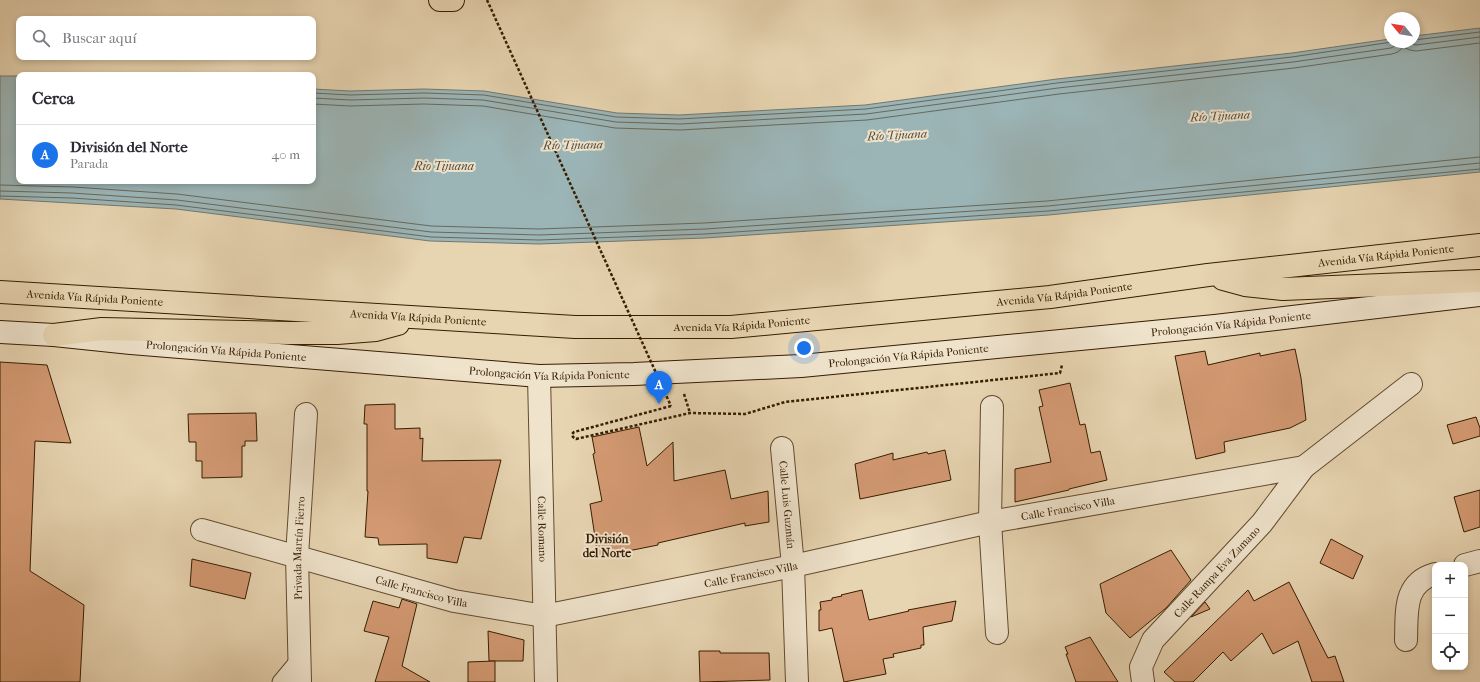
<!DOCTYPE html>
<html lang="es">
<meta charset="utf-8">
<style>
:root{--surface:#fff;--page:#f2f2f3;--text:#2b2b33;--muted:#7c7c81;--line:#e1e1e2;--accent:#1a73e8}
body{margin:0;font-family:"IM FELL French Canon",serif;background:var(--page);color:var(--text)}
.controls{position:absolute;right:12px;bottom:12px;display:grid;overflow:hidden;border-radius:8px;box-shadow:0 2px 6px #0003}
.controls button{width:36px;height:36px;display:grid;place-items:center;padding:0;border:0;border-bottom:1px solid var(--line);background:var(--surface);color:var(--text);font:20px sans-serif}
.compass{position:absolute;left:1384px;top:12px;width:36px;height:36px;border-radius:50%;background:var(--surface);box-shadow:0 2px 6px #0003;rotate:300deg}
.you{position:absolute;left:804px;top:348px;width:14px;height:14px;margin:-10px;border:3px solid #fff;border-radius:50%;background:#1a73e8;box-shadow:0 0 0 6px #1a73e833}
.badge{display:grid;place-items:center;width:26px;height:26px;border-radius:50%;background:var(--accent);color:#fff;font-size:13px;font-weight:700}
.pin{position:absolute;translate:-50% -33px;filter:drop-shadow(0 1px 2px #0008)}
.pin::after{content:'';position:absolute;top:21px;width:14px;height:12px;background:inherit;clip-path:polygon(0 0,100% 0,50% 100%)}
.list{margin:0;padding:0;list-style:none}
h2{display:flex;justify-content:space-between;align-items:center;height:52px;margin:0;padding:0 16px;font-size:17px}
h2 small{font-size:13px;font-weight:400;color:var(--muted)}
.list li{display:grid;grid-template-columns:26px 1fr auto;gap:12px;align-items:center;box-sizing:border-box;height:60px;padding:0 16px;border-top:1px solid var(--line)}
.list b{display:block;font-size:15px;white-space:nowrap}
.list p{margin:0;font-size:13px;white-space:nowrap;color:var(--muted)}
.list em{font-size:13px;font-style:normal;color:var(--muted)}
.icon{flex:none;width:22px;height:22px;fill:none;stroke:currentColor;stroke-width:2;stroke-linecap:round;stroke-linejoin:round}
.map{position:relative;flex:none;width:1480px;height:682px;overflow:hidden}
.search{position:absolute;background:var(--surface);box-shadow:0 2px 6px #0003;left:16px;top:16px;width:300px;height:44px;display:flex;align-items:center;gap:10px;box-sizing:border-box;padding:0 14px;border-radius:8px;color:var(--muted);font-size:15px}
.panel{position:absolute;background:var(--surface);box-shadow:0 2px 6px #0003;left:16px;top:72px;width:300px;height:112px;border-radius:8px}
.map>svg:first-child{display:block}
</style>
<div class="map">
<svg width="1480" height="682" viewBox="0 0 1480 682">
<rect width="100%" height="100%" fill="#e7d4b1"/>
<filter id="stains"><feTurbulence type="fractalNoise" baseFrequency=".005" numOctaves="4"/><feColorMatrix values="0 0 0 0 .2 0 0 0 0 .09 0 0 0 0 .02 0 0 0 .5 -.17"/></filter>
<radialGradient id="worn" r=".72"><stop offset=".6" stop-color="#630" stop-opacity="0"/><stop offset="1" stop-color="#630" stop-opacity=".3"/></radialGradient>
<path fill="#9bb5b7" stroke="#73786e" d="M1480 28V172L1049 215 705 238 539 244 430 241 176 209 0 199V76H19V181H313V89L350 91 424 89 484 91 617 113 679 115 865 105 1057 79 1292 53 1390 39V42H1414V36Z"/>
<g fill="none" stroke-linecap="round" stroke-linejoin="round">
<g stroke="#68685c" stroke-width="1">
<path d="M1414 40 1480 32"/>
<path d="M1408 42 1416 45 1480 37"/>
<path d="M313 93 350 95 424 93 484 95 616 117 679 119 866 109 1057 83 1292 57 1392 42"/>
<path d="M313 98 350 100 424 98 483 100 616 122 680 124 866 114 1058 88 1293 62 1391 48 1395 46 1398 42"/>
<path d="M313 104 350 106 424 104 483 106 615 128 680 130 867 120 1059 94 1294 68 1392 54 1398 52 1403 47 1410 50 1416 51 1480 43"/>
<path d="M0 185 73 187 177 194 431 226 539 229 704 223 1047 201 1480 157"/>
<path d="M0 191 72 193 177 200 431 232 539 235 705 229 1048 206 1480 163"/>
<path d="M0 196 72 198 176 205 431 237 539 240 705 234 1048 211 1480 169"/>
</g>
</g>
<g fill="#d49a73" stroke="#361c01">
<path d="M1295 349 1301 378 1306 420 1290 428 1224 442 1225 452 1196 459 1175 356 1205 351 1208 365 1260 353V356Z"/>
<path d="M0 362 47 365 71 443 35 441 30 571 84 605 80 682H0Z"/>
<path d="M1070 383 1080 425 1085 424 1091 453 1100 451 1107 480 1069 489V490L1015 502V469L1051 462 1039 407 1043 406 1039 390Z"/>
<path d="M395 404V429L420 428V439L423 438 422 461 501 460 481 539 464 537 457 563 427 558V544L379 545 378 538 365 537 368 491H367V424H364L365 405Z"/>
<path d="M256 413 257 441H245V446H242V477L202 478V461H196V442H189L188 414Z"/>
<path d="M1476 417 1480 428V436L1453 444 1447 425Z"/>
<path d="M639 427 647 466 673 442 674 481 725 470 731 499 768 491 769 522 745 526V523L658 543V545L598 557 590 504 602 501 593 454 595 453 592 437Z"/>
<path d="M945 450 951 480 860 499 855 464 893 453V460L927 452 928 454Z"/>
<path d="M1480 490V527L1464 532 1454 497Z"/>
<path d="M1331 539 1363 556 1353 579 1320 563Z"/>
<path d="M1171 550 1191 580 1166 608 1130 638 1106 613 1100 584Z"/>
<path d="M192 559 251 573 245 599 190 586Z"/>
<path d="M1289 582 1328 658 1335 656 1344 682H1312L1298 641 1273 654 1262 633 1231 661 1223 652 1193 682H1175L1164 672 1248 590 1254 601Z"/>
<path d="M862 590 869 620 909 611 908 610 956 601 952 621 923 627 924 645H921V648L893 654 894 657 883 659 886 674 844 682 832 628 819 631V610H821L820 602 832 600V598L842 596 841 595Z"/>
<path d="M402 599 417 604 402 666 430 682H375L389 637 364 631 373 601 399 608Z"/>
<path d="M1205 602 1210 609 1191 617Z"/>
<path d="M488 631 524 640 523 661H489Z"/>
<path d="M1090 637 1118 682H1076L1066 654H1068L1065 647Z"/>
<path d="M699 651H720V653H769L770 680 700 682Z"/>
<path d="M495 661V682H468V662Z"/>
</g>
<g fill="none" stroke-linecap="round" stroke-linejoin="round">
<defs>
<path id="service" d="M280 682 300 658"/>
<g id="minor">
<path id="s1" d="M539 376 546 682"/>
<path d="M992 407 990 522 997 633"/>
<path id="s2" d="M782 448 793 566 797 682"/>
<path id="s3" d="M202 530 454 601 544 616 793 566 990 522 1304 467"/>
<path d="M1465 565 1480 561"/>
<path d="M1406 640C1407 612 1403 583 1435 574"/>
<path id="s4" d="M300 682 297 556 306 414"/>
<path id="s5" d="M1143 682 1141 667 1153 640 1262 523 1304 467 1411 384"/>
</g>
<g id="secondary">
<path id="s6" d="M0 332 54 335 131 343 539 376 634 374 801 366 1215 326 1480 295"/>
</g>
<g id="trunk">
<path d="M440 0H453"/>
<path d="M1223 279 1245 285 1283 289 1480 281"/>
<path id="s7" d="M0 292 575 327H731L1050 297 1208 275 1480 245"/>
<path d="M54 335 102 329 289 333H337L376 330 398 324"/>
</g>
</defs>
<use href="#service" stroke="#624a2d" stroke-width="17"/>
<use href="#minor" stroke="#624a2d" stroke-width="24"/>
<use href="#secondary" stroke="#361c01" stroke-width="24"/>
<use href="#trunk" stroke="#361c01" stroke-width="24"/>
<g stroke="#361c01" stroke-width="2.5" stroke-dasharray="3 2" stroke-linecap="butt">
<path d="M684 394 690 413"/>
<path d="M671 406 574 432 572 434 573 437 576 439 690 413 745 414 785 402 1060 373 1062 365"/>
</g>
<use href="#service" stroke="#efe3cc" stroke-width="15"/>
<use href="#minor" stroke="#efe3cc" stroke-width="22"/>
<use href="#secondary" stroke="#efe3cc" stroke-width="22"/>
<use href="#trunk" stroke="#e7d4b1" stroke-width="22"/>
<path stroke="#361c01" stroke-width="2.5" stroke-dasharray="3 2" stroke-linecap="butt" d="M487 0 671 406"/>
</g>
<g text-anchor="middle" stroke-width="4" stroke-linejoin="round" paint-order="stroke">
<g font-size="11" fill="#361c01" stroke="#efe3cc">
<text dy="4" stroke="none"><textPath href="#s7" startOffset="1391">Avenida Vía Rápida Poniente</textPath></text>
<text dy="4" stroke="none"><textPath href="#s7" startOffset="1067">Avenida Vía Rápida Poniente</textPath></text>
<text dy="4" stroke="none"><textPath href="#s7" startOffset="95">Avenida Vía Rápida Poniente</textPath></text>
<text dy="4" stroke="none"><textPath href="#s7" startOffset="419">Avenida Vía Rápida Poniente</textPath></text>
<text dy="4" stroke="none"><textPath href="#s7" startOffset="743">Avenida Vía Rápida Poniente</textPath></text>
<text dy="4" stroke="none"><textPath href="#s6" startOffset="1235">Prolongación Vía Rápida Poniente</textPath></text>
<text dy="4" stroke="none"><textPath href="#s6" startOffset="227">Prolongación Vía Rápida Poniente</textPath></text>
<text dy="4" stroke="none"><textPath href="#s6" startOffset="911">Prolongación Vía Rápida Poniente</textPath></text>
<text dy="4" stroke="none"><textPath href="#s6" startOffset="551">Prolongación Vía Rápida Poniente</textPath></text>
<text dy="4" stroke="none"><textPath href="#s2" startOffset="57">Calle Luis Guzmán</textPath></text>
<text dy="4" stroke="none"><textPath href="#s3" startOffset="888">Calle Francisco Villa</textPath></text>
<text dy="4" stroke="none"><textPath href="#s1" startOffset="153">Calle Romano</textPath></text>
<text dy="4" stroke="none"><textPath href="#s4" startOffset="134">Privada Martín Fierro</textPath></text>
<text dy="4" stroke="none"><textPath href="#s5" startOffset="138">Calle Rampa Eva Zamano</textPath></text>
<text dy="4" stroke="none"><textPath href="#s3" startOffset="564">Calle Francisco Villa</textPath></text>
<text dy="4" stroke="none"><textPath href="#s3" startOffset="228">Calle Francisco Villa</textPath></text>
</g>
<g font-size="12" font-style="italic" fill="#544a38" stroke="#efe3cc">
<text transform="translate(1220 116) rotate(-3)" y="4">Río Tijuana</text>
<text transform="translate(897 135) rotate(-3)" y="4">Río Tijuana</text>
<text transform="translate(573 145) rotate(-1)" y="4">Río Tijuana</text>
<text x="444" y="170">Rio Tijuana</text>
</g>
<g font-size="12" font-weight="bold" fill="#361c01" stroke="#efe3cc">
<text x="607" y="543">División<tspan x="607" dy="14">del Norte</tspan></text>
</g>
</g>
<rect width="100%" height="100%" filter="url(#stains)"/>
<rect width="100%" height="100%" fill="url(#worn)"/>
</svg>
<div class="controls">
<button>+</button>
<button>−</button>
<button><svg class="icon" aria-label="locate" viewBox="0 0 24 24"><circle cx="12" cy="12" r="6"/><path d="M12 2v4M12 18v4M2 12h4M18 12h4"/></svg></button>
</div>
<svg class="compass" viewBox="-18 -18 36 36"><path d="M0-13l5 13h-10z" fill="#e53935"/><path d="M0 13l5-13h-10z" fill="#7c7c81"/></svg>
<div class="you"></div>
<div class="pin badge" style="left:659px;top:404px">A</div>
<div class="search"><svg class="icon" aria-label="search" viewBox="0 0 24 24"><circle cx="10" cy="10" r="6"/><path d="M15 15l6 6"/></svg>Buscar aquí</div>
<section class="panel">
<h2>Cerca<small></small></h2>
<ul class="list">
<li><span class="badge">A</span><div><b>División del Norte</b><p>Parada</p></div><em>40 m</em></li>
</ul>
</section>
</div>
